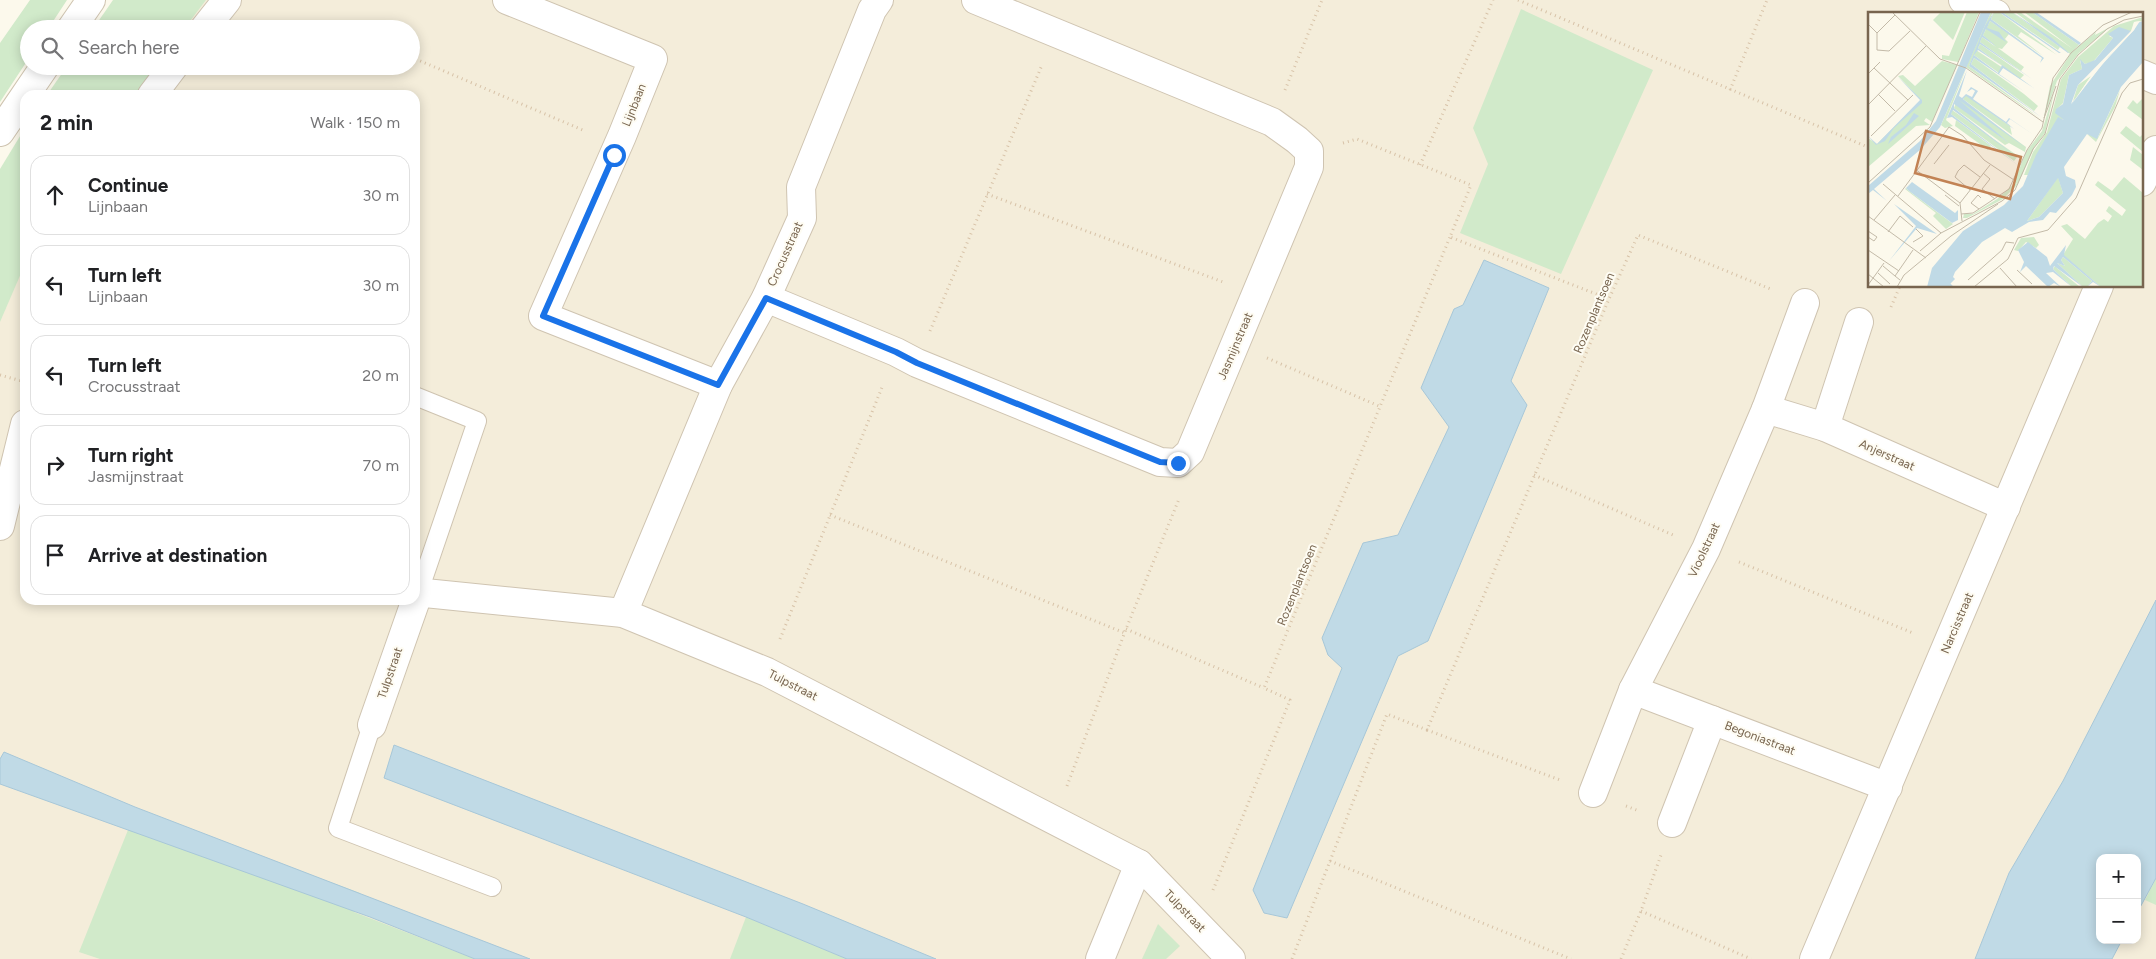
<!DOCTYPE html>
<meta charset="utf-8">
<style>
:root{--surface:#fff;--page:#f2f2f2;--text:#202124;--muted:#757577;--line:#e0e0e0}
body{margin:0;font-family:Figtree,sans-serif;background:var(--page);color:var(--text)}
.controls{position:absolute;right:15px;bottom:15px;display:grid;overflow:hidden;border-radius:10px;box-shadow:0 2px 12px #0003}
.controls button{width:45px;height:45px;display:grid;place-items:center;padding:0;border:0;border-bottom:1px solid var(--line);background:var(--surface);color:var(--text);font:25px sans-serif}
.stop{position:absolute;width:15px;height:15px;margin:-11px;border:4px solid #1a73e8;border-radius:50%;background:#fff}
.stop.end{background:#1a73e8;border-color:#fff;box-shadow:0 1px 5px #0008}
.list{margin:0;padding:0;list-style:none}
h2{display:flex;justify-content:space-between;align-items:center;height:65px;margin:0;padding:0 20px;font-size:21px}
h2 small{font-size:16px;font-weight:400;color:var(--muted)}
.list li{display:grid;grid-template-columns:32px 1fr auto;gap:15px;align-items:center;box-sizing:border-box;height:80px;margin:0 10px 10px;padding:0 10px;border:1px solid var(--line);border-radius:15px}
.list b{display:block;font-size:19px;white-space:nowrap}
.list p{margin:0;font-size:16px;white-space:nowrap;color:var(--muted)}
.list em{font-size:16px;font-style:normal;color:var(--muted)}
.icon{flex:none;width:28px;height:28px;fill:none;stroke:currentColor;stroke-width:2;stroke-linecap:round;stroke-linejoin:round}
.map{position:relative;flex:none;width:2156px;height:959px;overflow:hidden}
.search{position:absolute;background:var(--surface);box-shadow:0 2px 12px #0003;left:20px;top:20px;width:400px;height:55px;display:flex;align-items:center;gap:12px;box-sizing:border-box;padding:0 18px;border-radius:28px;color:var(--muted);font-size:19px}
.panel{position:absolute;background:var(--surface);box-shadow:0 2px 12px #0003;left:20px;top:90px;width:400px;height:515px;border-radius:15px}
.map>svg:first-child{display:block}
</style>
<div class="map">
<svg width="2156" height="959" viewBox="0 0 2156 959">
<rect width="100%" height="100%" fill="#fcf9ec"/>
<path fill="#f4edda" fill-rule="evenodd" d="M189 0H2156V959H0V239L25 207V600H415V95H114L137 66H411V29H166ZM1870 14H2142V286H1870ZM2100 858H2137V940H2100Z"/>
<g fill="#d1eaca">
<path d="M30 0H67L48 29H29V58L0 102V43Z"/>
<path d="M113 0H206L184 29H93Z"/>
<path d="M1521 9 1653 70 1561 274 1460 233 1488 164 1473 128Z"/>
<path d="M67 66H157L136 95H47Z"/>
<path d="M25 128V264L0 322V169Z"/>
<path d="M134 815 183 828 360 893 354 912 475 959H100L79 952Z"/>
<path d="M2156 878V905L2145 900Z"/>
<path d="M746 917 847 959H730Z"/>
<path d="M1158 924 1180 946 1166 959H1142Z"/>
</g>
<g fill="#c0dae6" stroke="#a7c7d8">
<path d="M1484 260 1549 288 1511 381 1527 405 1428 641 1398 656 1287 918 1264 913 1253 890 1342 668 1328 655 1322 638 1363 543 1398 535 1449 427 1421 388 1454 309 1463 305Z"/>
<path d="M2156 600V878L2137 913V858H2100V940H2122L2112 959H1975L2009 873 2063 781Z"/>
<path d="M394 745 803 904 936 959H847L746 917 384 778Z"/>
<path d="M4 752 135 807 530 959H475L370 917 0 784V759Z"/>
</g>
<g fill="none" stroke-linecap="round" stroke-linejoin="round">
<defs>
<g id="service">
<path d="M415 396 477 421 418 594"/>
<path d="M372 725 338 828 492 887"/>
</g>
<g id="minor">
<path d="M507 0 653 59 622 136 543 316 718 385"/>
<path d="M1963 0 1996 14"/>
<path d="M204 29 227 0"/>
<path d="M2142 74 2156 80"/>
<path d="M152 95 174 66"/>
<path d="M2142 182 2156 150"/>
<path d="M766 298 896 352 917 363 1160 462 1178 463 1190 452 1309 167V151L1297 140 1272 122 976 0"/>
<path d="M1766 409 1825 427 2006 507"/>
<path d="M1825 427 1859 322"/>
<path d="M0 526 25 424"/>
<path d="M415 592 623 613 767 672 1139 864 1231 959"/>
<path d="M623 613 718 385 766 298 802 218 801 187 872 10 879 0"/>
<path d="M1633 690 1888 787"/>
<path d="M372 725 418 594"/>
<path d="M1593 793 1633 690 1706 549 1766 409 1805 303"/>
<path d="M1672 823 1712 720"/>
<path d="M1100 959 1139 864"/>
<path d="M1814 959 2099 286"/>
</g>
<g id="tertiary">
<path d="M71 29 91 0"/>
<path d="M0 132 45 66"/>
</g>
</defs>
<use href="#service" stroke="#cfc4b1" stroke-width="20"/>
<use href="#minor" stroke="#cfc4b1" stroke-width="30"/>
<use href="#tertiary" stroke="#cfc4b1" stroke-width="30"/>
<g stroke="#d7c2a7" stroke-width="3" stroke-dasharray="1 4" stroke-linecap="butt">
<path d="M1518 0 1870 148"/>
<path d="M411 57 585 131"/>
<path d="M1285 90 1322 0"/>
<path d="M1730 90 1767 0"/>
<path d="M1343 143 1357 139 1471 185 1450 237 1609 299"/>
<path d="M1420 165 1493 0"/>
<path d="M987 194 1223 282"/>
<path d="M1891 307 1900 286"/>
<path d="M930 331 1042 65"/>
<path d="M1267 358 1379 406"/>
<path d="M0 375 25 382"/>
<path d="M1534 475 1673 535"/>
<path d="M830 515 1125 633"/>
<path d="M1739 562 1913 633"/>
<path d="M1126 629 1264 688"/>
<path d="M780 639 883 385"/>
<path d="M1427 730 1560 780"/>
<path d="M1067 786 1126 629 1179 499"/>
<path d="M1626 806 1639 811"/>
<path d="M1330 861 1571 959"/>
<path d="M1213 890 1290 700 1264 688 1450 237"/>
<path d="M1641 911 1751 959"/>
<path d="M1292 959 1387 714 1427 730 1609 299 1638 235 1773 290"/>
<path d="M1621 959 1641 911 1661 855"/>
</g>
<use href="#service" stroke="#fff" stroke-width="18"/>
<use href="#minor" stroke="#fff" stroke-width="28"/>
<use href="#tertiary" stroke="#fff" stroke-width="28"/>
</g>
<g fill="none" stroke-linecap="round" stroke-linejoin="round">
<path stroke="#1a73e8" stroke-width="6" d="M614 155 543 316 718 385 766 298 896 352 917 363 1160 462 1178 463"/>
</g>
<g text-anchor="middle" stroke-width="4" stroke-linejoin="round" paint-order="stroke">
<g font-size="12" fill="#78654f" stroke="#fefcf3">
<text transform="translate(634 105) rotate(-68)" y="4">Lijnbaan</text>
<text transform="translate(785 254) rotate(-66)" y="4">Crocusstraat</text>
<text transform="translate(1594 313) rotate(-67)" y="4">Rozenplantsoen</text>
<text transform="translate(1235 346) rotate(-67)" y="4">Jasmijnstraat</text>
<text transform="translate(1887 455) rotate(24)" y="4">Anjerstraat</text>
<text transform="translate(1704 550) rotate(-65)" y="4">Vioolstraat</text>
<text transform="translate(1297 585) rotate(-68)" y="4">Rozenplantsoen</text>
<text transform="translate(1957 623) rotate(-67)" y="4">Narcisstraat</text>
<text transform="translate(390 673) rotate(-71)" y="4">Tulpstraat</text>
<text transform="translate(793 685) rotate(27)" y="4">Tulpstraat</text>
<text transform="translate(1760 738) rotate(21)" y="4">Begoniastraat</text>
<text transform="translate(1185 911) rotate(46)" y="4">Tulpstraat</text>
</g>
</g>
<g transform="translate(1868 12)">
<rect width="275" height="275" fill="#fcf9ec"/>
<path d="M73 0H97L85 28 65 8ZM99 0H111L90 50 74 47V43L81 44ZM123 0H125L101 54 173 107 98 55ZM126 0H131L189 43 153 20 150 24 146 21 175 44 123 7ZM134 0H144L192 35 190 38ZM147 0H152L205 37 156 0H164L211 33 202 42ZM275 5V9L266 10 263 19 241 24 245 26 225 50 217 52 212 48 214 57 201 63 195 91 188 98 196 108 190 106 160 163H156L165 140 179 120 193 67 210 45 246 14ZM122 9 141 22 137 27 140 30 134 37 130 36 156 55 153 59 112 30 114 25 128 35 115 23ZM242 15 211 41 189 69 176 105 182 74 203 41 228 20 227 23ZM112 32 156 63 152 67 110 36ZM108 38 135 56 131 61 106 43ZM106 46 156 82 170 94 166 99 103 52ZM74 49 89 53 64 110 58 106 56 109 62 113 48 114 0 155V126L9 132 53 88 30 64 35 63 47 74ZM98 57 78 108 85 114 77 116 73 113ZM223 64 208 86 205 89 210 73ZM187 76 177 121 167 134 150 172 146 170 158 140 174 119ZM252 78 247 95 228 130 219 122 230 125ZM98 83 142 114 144 123 95 87ZM89 85 158 135 157 140 141 131 137 133 86 96 88 91 141 131 90 90 88 91ZM275 86V108L259 96 265 88 269 92ZM84 98 150 144 146 149 83 102ZM88 108 123 134 120 138 87 114ZM258 114 272 125 275 122V140L252 121ZM265 135 275 143V158L262 148ZM190 165 195 181 171 205 159 209ZM256 165 275 181V275H233L195 243 205 227 193 214 199 212 217 227 230 211 236 207 240 210 244 204 238 199 241 194 254 204 258 198 227 173 230 169 244 179ZM147 171 150 172 135 187 99 206H95L96 202H105L129 187ZM38 176 41 179 85 212 78 217 65 204 68 201 37 177ZM166 225 171 233 168 236 158 230 150 239 146 238 153 226ZM195 245 224 269 219 275H215L189 251 197 254 193 248ZM187 254 190 257 212 275H204L185 257Z" fill="#d1eaca"/>
<path d="M113 0H123L72 115 53 137 6 177 19 189 5 178 0 182V174L52 129 68 109ZM126 0 123 7 176 46 172 51 174 46 122 9 119 16 131 20 138 30 118 17 115 23 129 35 114 25 112 30 164 67 112 32 110 36 133 53 110 38 106 43 130 61 134 53 167 77 135 56 131 62 157 80 106 46 103 52 173 105 101 54 117 14ZM131 0H134L193 41H191ZM144 0 184 26 201 41H200ZM164 0H168L213 31 211 33ZM275 9V50L253 75 229 127 219 122 196 155 198 164 207 168 208 175 204 183 188 201 182 200 175 208 161 210 144 220 137 216 114 230 87 260 85 265 87 267 82 272 85 275H59L64 256 95 219 136 193 155 174 168 143 190 105 196 108 187 101 188 97 195 92 201 63 214 57 212 47 217 52 227 48 245 26 240 22 251 15 263 19 210 73 203 92 241 44 266 18 269 11ZM190 166 195 181 171 205 159 209ZM99 58 91 84 94 86 98 82 104 85 107 79 104 77 99 80 103 75 110 79 105 87 138 110 141 106 166 123 142 107 139 111 146 117 98 84 95 87 158 136 91 88 141 131 86 92V96L146 143 85 98 83 102 151 154 84 105 79 106ZM30 65 54 88V91L26 116 17 129 8 133 0 124 9 132 52 88ZM46 101 51 104 20 132 23 125 38 113ZM44 170 87 201 90 198V208L84 211 41 179 38 176ZM26 192 69 222 49 216 21 249 48 214ZM160 230 179 245 182 254 198 233 196 243 233 275 225 270 219 275 224 269 195 245 193 248 197 254 189 251 215 275 186 254 185 257 204 275 185 260 178 261 193 275 186 271 180 275 158 254 152 260 156 250 150 238Z" fill="#c0dae6" fill-rule="evenodd"/>
<path d="M272 9 266 18 231 56 203 93 223 64 265 17 266 10Z" fill="#fcf9ec"/>
<path fill="none" stroke="#c0dae6" stroke-width="2.5" d="M65 256 84 275"/>
<path fill="none" stroke="#c3baa8" stroke-width="1" d="M24 0 72 47 98 56 175 110M0 12 9 21 27 3M9 21V38L21 39 42 19M6 56 40 88M0 62 12 50M10 82 27 99M0 93 58 34M176 106 188 74M3 124 45 83M66 152 81 133M47 157 92 191M115 161 122 167 114 177 127 187M0 171 62 115 112 0M15 172 73 221M102 178 87 165 90 159 96 153 112 165M77 183 91 194M30 184 81 115 95 124 116 148 146 168M111 197 103 191 110 183 113 186M93 202 105 201 141 177 159 138 174 116 185 66 203 41 235 13 264 0M0 204 58 246M6 208 27 183M94 209 92 191 122 153M0 219 9 225 6 229 0 225M20 220 32 204 45 215M45 230 55 224 48 217M0 238 31 259M52 239 73 221 134 189 147 178 165 137 177 122 192 67 210 43 239 17 256 8 275 4M15 254 27 264M132 256 149 275M149 258 164 272M10 261 22 272M0 262 16 275M32 268 27 264 45 238M100 268 134 238 138 230 146 231M0 273 16 251M29 275 36 263 83 224 130 192M106 275 140 247 150 226 180 218 208 186 254 81 262 71 275 67"/>
<path fill="#c28254" fill-opacity="0.15" stroke="#c28254" stroke-width="2.5" d="M58 119 153 145 142 187 47 161Z"/>
<rect width="275" height="275" fill="none" stroke="#78654f" stroke-width="2.5"/>
</g>
</svg>
<div class="controls">
<button>+</button>
<button>−</button>
</div>
<div class="stop" style="left:614px;top:155px"></div>
<div class="stop end" style="left:1178px;top:463px"></div>
<div class="search"><svg class="icon" aria-label="search" viewBox="0 0 24 24"><circle cx="10" cy="10" r="6"/><path d="M15 15l6 6"/></svg>Search here</div>
<section class="panel">
<h2>2 min<small>Walk · 150 m</small></h2>
<ul class="list">
<li><svg class="icon" aria-label="ahead" viewBox="0 0 24 24"><path d="M12 20V5M6 11l6-6 6 6"/></svg><div><b>Continue</b><p>Lijnbaan</p></div><em>30 m</em></li>
<li><svg class="icon" aria-label="left" viewBox="0 0 24 24"><path d="M17 20v-9H6M10 6l-5 5 5 5"/></svg><div><b>Turn left</b><p>Lijnbaan</p></div><em>30 m</em></li>
<li><svg class="icon" aria-label="left" viewBox="0 0 24 24"><path d="M17 20v-9H6M10 6l-5 5 5 5"/></svg><div><b>Turn left</b><p>Crocusstraat</p></div><em>20 m</em></li>
<li><svg class="icon" aria-label="right" viewBox="0 0 24 24"><path d="M7 20v-9h11M14 6l5 5-5 5"/></svg><div><b>Turn right</b><p>Jasmijnstraat</p></div><em>70 m</em></li>
<li><svg class="icon" aria-label="arrive" viewBox="0 0 24 24"><path d="M6 21V4h12l-3 4 3 4H6"/></svg><div><b>Arrive at destination</b></div></li>
</ul>
</section>
</div>
